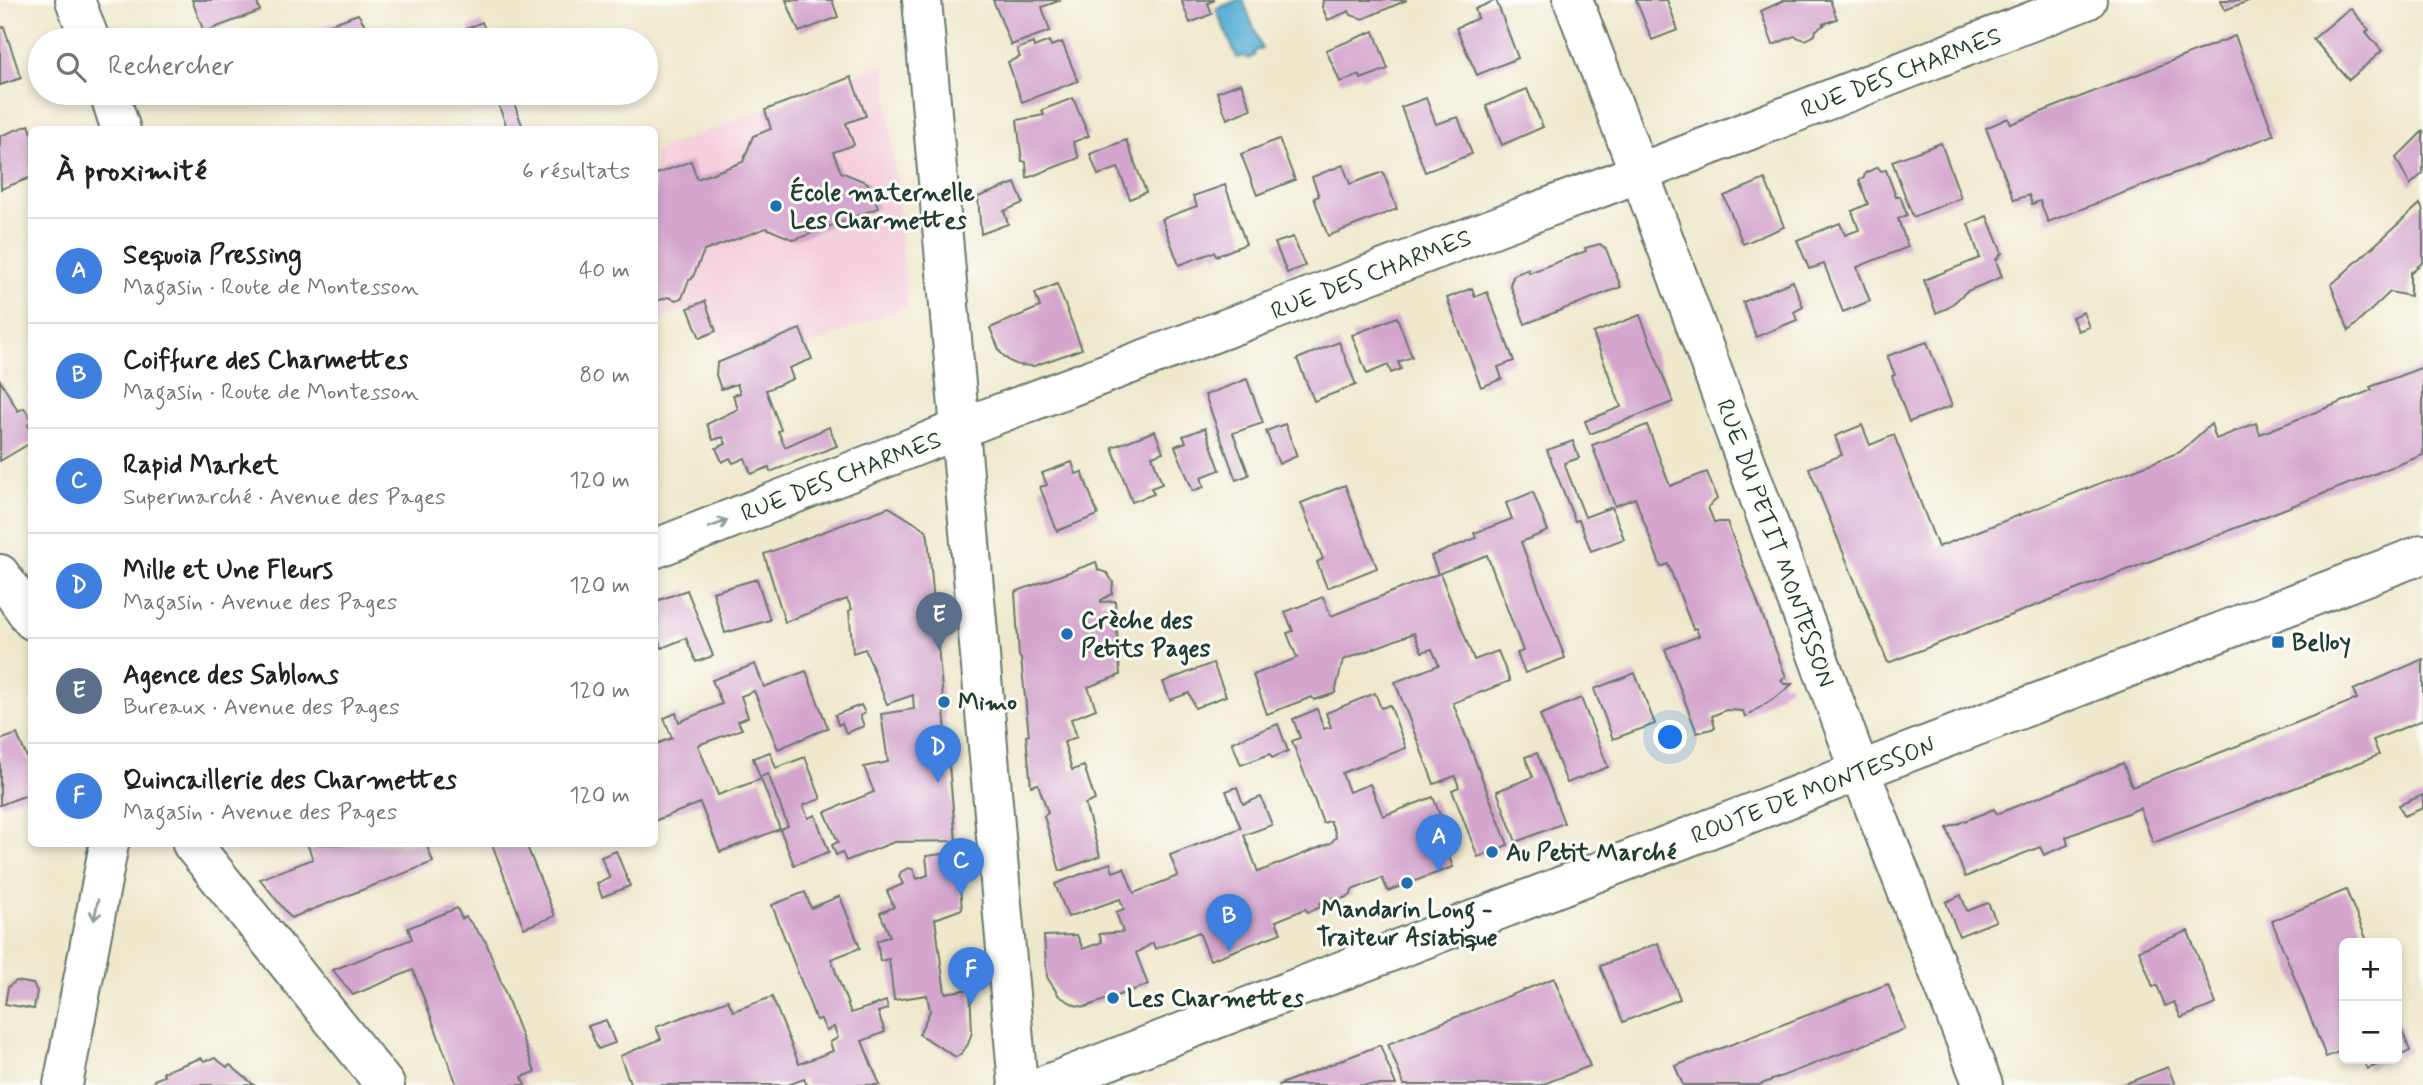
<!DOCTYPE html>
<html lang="fr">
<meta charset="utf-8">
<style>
:root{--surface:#fff;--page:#f2f2f2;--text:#222;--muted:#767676;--line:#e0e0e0;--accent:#db2777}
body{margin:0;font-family:Mynerve,sans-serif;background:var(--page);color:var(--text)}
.controls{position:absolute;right:21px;bottom:21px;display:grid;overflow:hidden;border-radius:10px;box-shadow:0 4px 10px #0003}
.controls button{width:63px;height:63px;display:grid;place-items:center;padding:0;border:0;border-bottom:2px solid var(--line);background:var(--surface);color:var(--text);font:35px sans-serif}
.you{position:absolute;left:1671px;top:738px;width:24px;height:24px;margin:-18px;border:5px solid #fff;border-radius:50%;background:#1a73e8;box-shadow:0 0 0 10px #1a73e833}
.badge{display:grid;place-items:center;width:46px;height:46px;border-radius:50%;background:var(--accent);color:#fff;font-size:23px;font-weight:700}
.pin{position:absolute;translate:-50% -58px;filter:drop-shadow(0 2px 4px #0008)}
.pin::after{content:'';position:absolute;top:37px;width:24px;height:21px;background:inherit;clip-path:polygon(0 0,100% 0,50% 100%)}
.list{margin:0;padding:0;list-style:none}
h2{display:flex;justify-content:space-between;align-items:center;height:91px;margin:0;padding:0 28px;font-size:30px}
h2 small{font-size:23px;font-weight:400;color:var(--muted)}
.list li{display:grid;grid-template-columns:46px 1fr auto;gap:21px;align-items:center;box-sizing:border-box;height:105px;padding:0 28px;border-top:2px solid var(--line)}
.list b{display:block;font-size:26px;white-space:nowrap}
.list p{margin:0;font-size:23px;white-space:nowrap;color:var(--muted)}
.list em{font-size:23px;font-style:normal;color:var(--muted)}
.icon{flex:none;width:38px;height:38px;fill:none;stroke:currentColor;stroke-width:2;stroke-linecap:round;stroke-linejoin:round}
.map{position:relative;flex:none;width:2423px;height:1085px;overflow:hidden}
.search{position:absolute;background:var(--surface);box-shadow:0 4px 10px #0003;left:28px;top:28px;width:630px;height:77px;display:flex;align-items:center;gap:18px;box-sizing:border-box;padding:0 24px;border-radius:38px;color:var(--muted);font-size:26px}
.panel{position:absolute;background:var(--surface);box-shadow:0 4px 10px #0003;left:28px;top:126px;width:630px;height:721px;border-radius:10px}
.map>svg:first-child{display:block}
</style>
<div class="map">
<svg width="2423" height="1085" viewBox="0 0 2423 1085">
<rect width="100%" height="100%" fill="#fdfcf7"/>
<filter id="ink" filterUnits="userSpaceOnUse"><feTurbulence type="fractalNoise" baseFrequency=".0143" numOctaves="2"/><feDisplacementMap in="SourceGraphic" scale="14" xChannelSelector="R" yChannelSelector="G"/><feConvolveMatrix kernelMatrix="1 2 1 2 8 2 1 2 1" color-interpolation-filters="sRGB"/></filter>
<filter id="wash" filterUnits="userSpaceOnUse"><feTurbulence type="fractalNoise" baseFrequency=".00686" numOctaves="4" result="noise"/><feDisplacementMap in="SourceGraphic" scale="28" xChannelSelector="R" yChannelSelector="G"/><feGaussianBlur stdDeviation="1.57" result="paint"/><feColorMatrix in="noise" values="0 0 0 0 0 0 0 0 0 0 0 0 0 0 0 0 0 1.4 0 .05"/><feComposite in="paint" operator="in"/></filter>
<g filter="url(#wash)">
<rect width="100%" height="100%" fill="#efe8cd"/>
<path fill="#f4cfdc" d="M885 64 908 306 734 376 705 302 655 321V151Z"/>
<path fill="#59aed5" stroke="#3c7684" stroke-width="2" d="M1238 0H1243L1262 49 1255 51 1254 56 1248 59 1243 56 1237 58 1216 9Z"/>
<g id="blocks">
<g fill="#d4a6ce">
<path d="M192 0H256L260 11 204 32Z"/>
<path d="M786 0H832L838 17 799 32Z"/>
<path d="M993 0H1061L1042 7 1050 31 1011 45Z"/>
<path d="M1188 0H1215L1208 3 1212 14 1190 23 1182 2Z"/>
<path d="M1323 0H1407L1363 19 1351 15 1349 11 1328 20 1322 7Z"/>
<path d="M1496 0 1518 58 1477 75 1456 28 1478 18 1475 9Z"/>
<path d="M1636 0H1667L1678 30 1652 40Z"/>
<path d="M1785 0H1830L1837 19 1823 24 1824 25 1816 30 1815 35 1805 40 1794 36 1773 45 1761 11Z"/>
<path d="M2221 0H2251L2225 10Z"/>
<path d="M2350 8 2369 30 2366 32 2382 51 2349 80 2313 39Z"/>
<path d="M358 14 365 25 363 31 367 40H288Z"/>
<path d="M482 22 489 40H473L468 28Z"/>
<path d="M4 27 21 78 0 85V28Z"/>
<path d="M1374 31 1388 69 1361 79 1360 75 1340 82 1326 50Z"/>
<path d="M2235 36 2274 135 2048 222 2040 201 2032 204 2029 195 2014 200 1986 128 2008 118 2011 124Z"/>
<path d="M1049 41 1051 46 1062 42 1078 81 1022 102 1008 62 1020 57 1017 49 1033 43 1034 47Z"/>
<path d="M851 77 866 116 846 123 854 145 833 152 841 172 868 183 878 208 794 240 766 228 704 251 692 279 689 280 682 298 676 300 668 297 654 302V175L691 161 697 179 743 162 753 136 771 129 765 110Z"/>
<path d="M1241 83 1251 109 1227 119 1217 92Z"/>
<path d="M1527 89 1543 127 1502 145 1486 106Z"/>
<path d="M494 93H510L524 130H508Z"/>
<path d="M1073 98 1089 136 1073 142 1079 158 1027 178 1026 162 1022 161 1017 120 1044 115 1042 110Z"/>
<path d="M1426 98 1436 124 1458 117 1472 154 1425 172 1401 107Z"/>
<path d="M29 125 32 133V177L1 189 0 136Z"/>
<path d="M2423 131V173L2410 185 2396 158Z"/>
<path d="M1279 139 1295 180 1257 195 1241 154Z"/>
<path d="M1126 140 1146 192 1130 199 1118 168 1098 175 1090 154Z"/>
<path d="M1941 143 1961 198 1913 217 1892 161Z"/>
<path d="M1343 165 1350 184 1383 172 1397 209 1328 236 1314 198 1319 196 1312 177Z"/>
<path d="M1878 167 1881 171 1886 170 1896 197 1900 196 1907 215 1898 219 1908 247 1857 267 1870 301 1843 312 1824 264 1809 269 1797 240 1840 223 1845 235 1859 230 1852 211 1868 204 1859 180 1864 178 1865 173Z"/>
<path d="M1765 179 1784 227 1743 244 1724 196Z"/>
<path d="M1015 183 1023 203 1004 211 1008 224 981 234 978 197Z"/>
<path d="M1225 185 1246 244 1216 256 1214 252 1179 265 1162 219 1197 206 1193 196Z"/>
<path d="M2420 204 2423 211V262L2410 273V296L2390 292 2349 331 2331 285Z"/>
<path d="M1987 216 2002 253 1996 260 2002 277 1967 291 1948 308 1936 313 1924 280 1980 258 1968 224Z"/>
<path d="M1293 237 1305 266 1287 273 1275 243Z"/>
<path d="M1600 244 1606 249 1621 287 1525 324 1510 284 1514 275 1528 269 1529 273 1586 251 1585 248Z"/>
<path d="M1793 281 1803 307 1794 312 1797 320 1756 337 1743 302Z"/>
<path d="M1057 284 1082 349 1034 366 1018 365 1009 361 1000 352 990 328 1040 307 1035 293Z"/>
<path d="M1472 288 1475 297 1487 292 1514 361 1498 367 1502 379 1481 387 1447 298Z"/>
<path d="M705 301 716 331 700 338 688 308Z"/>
<path d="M2083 312 2089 327 2078 331 2072 317Z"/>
<path d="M1640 315 1673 402 1590 434 1585 421 1621 407 1593 333Z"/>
<path d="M1397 317 1412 357 1398 362 1401 369 1391 373 1388 365 1367 374 1352 335Z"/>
<path d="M800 329 812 359 789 368 793 379 766 390 781 430 778 431 785 447 829 427 837 446 770 472 769 467 751 474 745 458 733 463 730 458 722 462 716 448 726 444 723 437 713 440 707 424 738 409 733 395 740 393 737 384 721 389 716 375 717 363Z"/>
<path d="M1339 342 1356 385 1314 401 1297 359Z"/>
<path d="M1927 342 1952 406 1909 422 1892 376 1895 375 1887 356Z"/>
<path d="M2423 367V455L1888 663 1809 468 1842 455 1835 436 1862 425 1870 445 1894 435 1938 547 2180 452 2211 424 2216 439 2256 423 2260 434 2372 390 2370 387Z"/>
<path d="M1247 379 1263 423 1233 433 1249 475 1236 480 1205 395Z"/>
<path d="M0 380 18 411 24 408 32 420 28 425 32 432V442L0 461Z"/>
<path d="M1285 424 1297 456 1279 464 1266 431Z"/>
<path d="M1647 425 1670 486 1707 472 1717 499 1708 507 1714 522H1727L1786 677 1781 680 1784 684H1792L1779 695 1745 717 1743 711 1726 710 1712 716 1715 728 1697 733 1665 649 1699 636 1696 628 1693 629 1668 564 1661 567 1635 498 1615 506 1592 445Z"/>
<path d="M1205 428 1220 470 1201 477 1204 487 1193 491 1175 446 1186 442 1183 436Z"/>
<path d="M1155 431 1163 452 1152 456 1162 484 1151 488 1154 494 1132 502 1112 447Z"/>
<path d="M1573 441 1579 458 1564 463 1585 517 1612 507 1624 539 1591 551 1579 520 1575 521 1547 450Z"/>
<path d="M1072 462 1076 474 1082 472 1098 515 1057 531 1040 487 1047 485 1042 473Z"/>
<path d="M1345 485 1377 568 1327 588 1317 562 1323 559 1301 503Z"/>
<path d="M1533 492 1548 531 1521 542 1565 658 1525 673 1517 653 1523 651 1487 555 1440 573 1474 660 1498 651 1510 681 1453 703 1508 845 1478 857 1452 790 1459 787 1455 776 1434 784 1395 682 1439 665 1432 649 1422 652 1414 633 1343 660 1335 693 1314 700 1312 697 1267 714 1253 675 1297 658 1287 633 1293 631 1285 612 1323 597 1331 616 1438 574 1431 556 1476 538 1474 533 1512 519 1506 503Z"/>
<path d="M889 507 926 530 928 537 956 841 894 842 846 861 842 852 836 855 832 845 838 842 825 812 874 792 864 767 888 762 881 714 914 709 913 695 887 704 865 649 853 653 849 611 852 609 847 599 785 622 764 554Z"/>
<path d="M1096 562 1098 570 1107 573 1113 582 1112 594 1101 600V602L1115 601 1120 675 1088 687 1096 709 1071 719 1077 737 1064 742 1072 770 1084 766 1095 800 1085 804 1100 856 1060 871 1044 816 1048 813 1038 784 1031 786 1026 736 1029 735 1021 659 1019 656 1015 592Z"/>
<path d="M757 579 770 620 725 633 713 592Z"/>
<path d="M687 590 713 656 696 662 686 638 662 648 654 630V622L658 621 654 602Z"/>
<path d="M2423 659V720L2373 740 2379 755 2153 843 2140 808 2066 837 2068 845 2044 855 2040 847 1965 877 1947 828 1994 809 1997 814 2123 763 2132 787 2357 699 2353 690Z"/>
<path d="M1213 663 1226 696 1195 708 1189 693 1170 700 1163 682Z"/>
<path d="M755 664 764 687 806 671 828 728 778 749 754 691 741 696 748 717 738 721 742 729 698 745 718 795 761 779 780 829 720 852 700 803 654 821V745L672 738 664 718 676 713 679 722 722 704 712 680Z"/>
<path d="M1635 673 1655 724 1613 739 1594 689Z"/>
<path d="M1375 693 1381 708 1390 705 1406 748 1342 773 1349 792 1370 784 1383 816 1433 797 1443 823 1437 825 1453 867 1388 891 1382 878 1352 890 1351 895 1339 900 1335 897 1320 903 1319 908 1308 912 1305 909 1276 921 1281 933 1210 960 1199 932 1155 949 1153 943 1136 953 1148 985 1085 1007 1075 1005 1059 996 1047 977 1044 936 1077 935 1083 949 1102 942 1099 934 1123 932 1116 912 1124 909 1120 899 1068 917 1055 884 1110 863 1113 872 1124 868 1134 893 1178 876 1170 855 1241 828 1226 791 1237 787 1243 804 1261 797 1272 825 1244 835 1258 872 1331 843 1336 837 1335 832 1330 821 1323 823 1292 741 1300 738 1293 719 1317 709 1324 729 1331 727 1326 713Z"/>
<path d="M1581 698 1608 767 1567 783 1540 715Z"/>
<path d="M861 705 865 713 860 716 864 726 846 733 842 723 838 725 835 715Z"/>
<path d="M1278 724 1288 751 1272 758 1270 754 1241 765 1232 742Z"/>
<path d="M17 734 28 760 32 759V793L0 805V740Z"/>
<path d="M770 752 776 768 805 757 821 799 803 805 808 818 815 815 829 852 794 865 780 829 788 826 768 774 760 777 753 758Z"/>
<path d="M1537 753 1564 823 1516 842 1497 791 1533 777 1525 757Z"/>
<path d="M2423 795V808L2404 816 2399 805Z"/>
<path d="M307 844H426L433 862 291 918 260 879 313 859Z"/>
<path d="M492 844H526L555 916 524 928Z"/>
<path d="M616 851 630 886 602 897 597 883 610 878 601 857Z"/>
<path d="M957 852 962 909 935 919 945 993 970 989 972 1032 968 1044 962 1053 956 1057 919 1034 930 1011 927 995 894 1000 889 959 880 961 877 941 890 936 880 913 894 907 887 891 903 884 899 876 901 872 908 868 913 869 917 879 928 875 926 856Z"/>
<path d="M2346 890 2368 943H2344V1050L2326 1057 2272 921Z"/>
<path d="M805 892 811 908 840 896 860 948 831 959 851 1013 886 1001 888 1009 878 1012 885 1032 862 1041 880 1085H807L804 1079 788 1085H631L620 1056 661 1039 656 1027 728 1000 733 1011 772 997 799 1064 833 1051 830 1042 838 1038 834 1027 826 1031 821 1019 816 1020 772 905Z"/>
<path d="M1961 895 1967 911 1988 903 1996 921 1959 936 1946 902Z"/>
<path d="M457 908 462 919 466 917 486 942 535 1072 522 1077 525 1085H457L413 970 353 995 333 970 412 939 408 928Z"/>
<path d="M2188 931 2216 1004 2181 1018 2174 1002 2165 1006 2157 985 2153 987 2139 950Z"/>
<path d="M1658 943 1680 999 1623 1022 1600 966Z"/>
<path d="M1554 978 1590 1066 1541 1085H1404L1388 1044Z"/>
<path d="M16 981 33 984 37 991 34 1009 5 1004 8 987Z"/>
<path d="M1888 984 1905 1029 1759 1085H1683L1675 1066Z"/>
<path d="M2397 1018 2410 1051 2397 1057Z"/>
<path d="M606 1020 615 1043 598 1049 588 1026Z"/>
<path d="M1380 1045 1396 1085H1278Z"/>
<path d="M201 1058 204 1061 215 1058 227 1067 230 1065 254 1085H153L154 1080 164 1076 163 1072Z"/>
<path d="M2363 1059H2392L2367 1069Z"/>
<path d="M2168 1067 2175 1085H2122Z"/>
</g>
</g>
</g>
<g filter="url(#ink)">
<use href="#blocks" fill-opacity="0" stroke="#68796a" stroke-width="2"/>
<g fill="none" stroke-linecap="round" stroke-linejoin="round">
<defs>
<g id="minor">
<path d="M75 0 90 40"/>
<path d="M922 0 1018 1085"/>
<path d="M1573 0 1648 196 1860 771 1983 1085"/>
<path d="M109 93 121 130"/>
<path d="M654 549 990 417 1605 186 2087 0"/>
<path d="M0 574 32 620"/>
<path d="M192 844 385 1085"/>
<path d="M63 1085 109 844"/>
</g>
<path id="major" d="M1045 1085 2423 554"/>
</defs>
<use href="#minor" stroke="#68796a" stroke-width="42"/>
<use href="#major" stroke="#68796a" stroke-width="42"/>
<use href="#minor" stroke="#fff" stroke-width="38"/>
<use href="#major" stroke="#fff" stroke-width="38"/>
</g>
<defs><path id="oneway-shaft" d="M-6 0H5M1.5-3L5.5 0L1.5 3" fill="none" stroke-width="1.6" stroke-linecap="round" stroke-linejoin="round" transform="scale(1.75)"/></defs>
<g stroke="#8f9e9a">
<use href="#oneway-shaft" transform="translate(718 524) rotate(-21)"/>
<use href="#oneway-shaft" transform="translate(96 910) rotate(101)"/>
</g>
</g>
<g fill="#1f6fb2" stroke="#fdfcf7" stroke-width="2.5">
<circle cx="776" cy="206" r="7"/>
<circle cx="1067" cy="634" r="7"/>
<rect x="2271" y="635" width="14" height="14" rx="3.5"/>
<circle cx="944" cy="702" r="7"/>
<circle cx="1492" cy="852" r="7"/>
<circle cx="1407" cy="883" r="7"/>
<circle cx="1113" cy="998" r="7"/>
</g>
<g text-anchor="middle" stroke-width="6" stroke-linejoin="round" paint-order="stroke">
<g font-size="24" fill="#1f3d34" stroke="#fdfcf7">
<text transform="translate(1901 72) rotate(-21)" y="8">RUE DES CHARMES</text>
<text transform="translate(1371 274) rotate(-21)" y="8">RUE DES CHARMES</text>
<text transform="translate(841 476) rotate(-21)" y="8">RUE DES CHARMES</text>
<text transform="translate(1776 543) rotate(70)" y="8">RUE DU PETIT MONTESSON</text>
<text transform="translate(1813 790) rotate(-21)" y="8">ROUTE DE MONTESSON</text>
</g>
<g font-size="24" font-weight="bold" fill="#1f3d34" stroke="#fdfcf7" text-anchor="start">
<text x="790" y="200">École maternelle<tspan x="790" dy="28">Les Charmettes</tspan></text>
<text x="1081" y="628">Crèche des<tspan x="1081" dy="28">Petits Pages</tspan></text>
<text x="2292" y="650">Belloy</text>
<text x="958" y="710">Mimo</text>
<text x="1506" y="860">Au Petit Marché</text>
<text x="1407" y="917" text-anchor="middle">Mandarin Long -<tspan x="1407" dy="28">Traiteur Asiatique</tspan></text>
<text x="1127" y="1006">Les Charmettes</text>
</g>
</g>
</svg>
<div class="controls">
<button>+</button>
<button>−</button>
</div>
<div class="you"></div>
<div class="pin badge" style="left:1439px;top:872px;background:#3f7fe0">A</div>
<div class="pin badge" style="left:1229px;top:952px;background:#3f7fe0">B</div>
<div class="pin badge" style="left:961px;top:896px;background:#3f7fe0">C</div>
<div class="pin badge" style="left:938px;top:783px;background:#3f7fe0">D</div>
<div class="pin badge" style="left:939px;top:650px;background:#5c6f8a">E</div>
<div class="pin badge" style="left:971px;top:1005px;background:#3f7fe0">F</div>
<div class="search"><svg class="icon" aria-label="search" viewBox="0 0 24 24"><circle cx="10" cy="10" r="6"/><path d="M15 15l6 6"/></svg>Rechercher</div>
<section class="panel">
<h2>À proximité<small>6 résultats</small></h2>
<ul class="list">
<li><span class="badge" style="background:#3f7fe0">A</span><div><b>Sequoia Pressing</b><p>Magasin · Route de Montesson</p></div><em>40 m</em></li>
<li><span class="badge" style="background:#3f7fe0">B</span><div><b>Coiffure des Charmettes</b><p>Magasin · Route de Montesson</p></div><em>80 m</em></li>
<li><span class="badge" style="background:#3f7fe0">C</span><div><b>Rapid Market</b><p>Supermarché · Avenue des Pages</p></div><em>120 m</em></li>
<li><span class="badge" style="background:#3f7fe0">D</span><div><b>Mille et Une Fleurs</b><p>Magasin · Avenue des Pages</p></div><em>120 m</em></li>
<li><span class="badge" style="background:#5c6f8a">E</span><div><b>Agence des Sablons</b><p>Bureaux · Avenue des Pages</p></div><em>120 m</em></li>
<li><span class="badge" style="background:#3f7fe0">F</span><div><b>Quincaillerie des Charmettes</b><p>Magasin · Avenue des Pages</p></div><em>120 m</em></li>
</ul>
</section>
</div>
